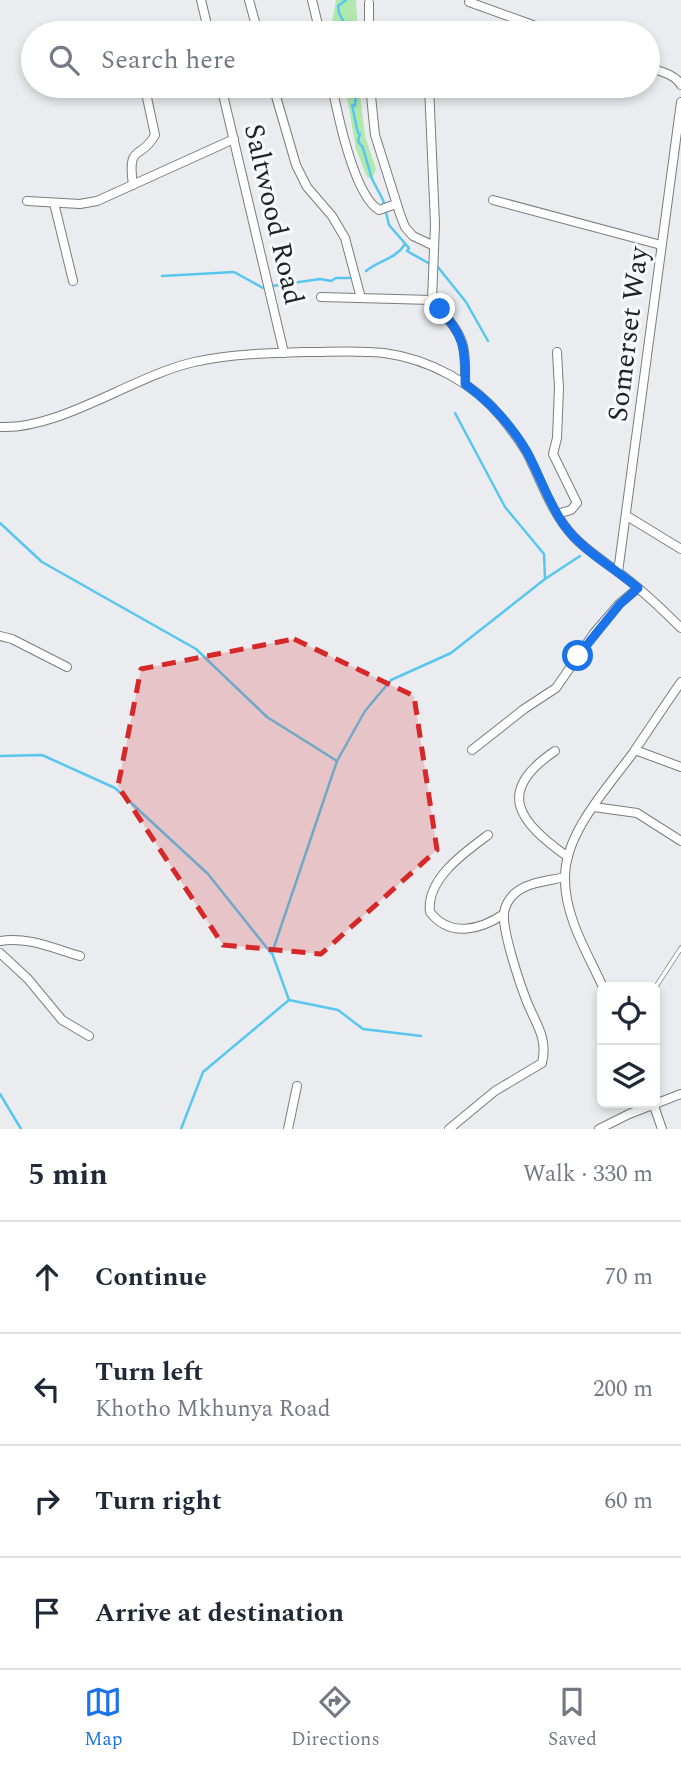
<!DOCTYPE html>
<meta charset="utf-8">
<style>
:root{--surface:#fff;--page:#f6f6f7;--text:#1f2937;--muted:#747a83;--line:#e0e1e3;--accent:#1a73e8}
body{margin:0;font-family:Spectral,serif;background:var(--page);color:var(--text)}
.controls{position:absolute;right:21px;bottom:21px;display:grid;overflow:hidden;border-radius:10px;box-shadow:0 4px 10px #0003}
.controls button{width:63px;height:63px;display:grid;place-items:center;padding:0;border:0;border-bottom:2px solid var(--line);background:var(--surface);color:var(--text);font:35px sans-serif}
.stop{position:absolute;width:21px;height:21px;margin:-16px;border:5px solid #1a73e8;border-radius:50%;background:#fff}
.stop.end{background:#1a73e8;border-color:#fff;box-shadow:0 2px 7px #0008}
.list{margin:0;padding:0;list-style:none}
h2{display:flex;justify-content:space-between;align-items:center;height:91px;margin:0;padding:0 28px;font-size:30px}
h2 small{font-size:23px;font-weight:400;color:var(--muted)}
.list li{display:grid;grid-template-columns:46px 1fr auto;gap:21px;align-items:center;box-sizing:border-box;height:112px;padding:0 28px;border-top:2px solid var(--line)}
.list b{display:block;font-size:26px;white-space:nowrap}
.list p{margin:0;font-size:23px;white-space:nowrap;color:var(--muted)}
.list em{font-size:23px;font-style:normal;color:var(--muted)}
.icon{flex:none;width:38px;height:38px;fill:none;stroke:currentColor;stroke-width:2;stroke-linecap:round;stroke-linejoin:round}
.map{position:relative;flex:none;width:681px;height:1129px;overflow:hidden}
.search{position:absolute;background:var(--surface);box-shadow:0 4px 10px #0003;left:21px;right:21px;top:21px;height:77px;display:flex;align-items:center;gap:18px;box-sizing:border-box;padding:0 24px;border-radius:38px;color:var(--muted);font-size:26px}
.sheet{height:539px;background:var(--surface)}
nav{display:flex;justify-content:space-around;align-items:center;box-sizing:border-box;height:98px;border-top:2px solid var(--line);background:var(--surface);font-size:19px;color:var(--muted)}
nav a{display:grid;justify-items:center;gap:4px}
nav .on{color:var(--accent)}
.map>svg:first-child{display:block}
</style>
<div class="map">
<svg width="681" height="1129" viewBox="0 0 681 1129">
<rect width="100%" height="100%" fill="#eaecef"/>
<g fill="#b0e8ad">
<path d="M336 0H356L358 33H335L332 22Z"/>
<path d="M345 86H359L365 136 376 169 372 179 367 177 356 149Z"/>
</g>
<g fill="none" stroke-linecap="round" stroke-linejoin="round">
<g stroke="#58c7ef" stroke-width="2.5">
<path d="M346 0 338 6 339 13 350 33"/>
<path d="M353 86 356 93 355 106 352 105 358 133 360 134 358 141 363 148 372 179 383 200 389 225 409 248 407 251 430 264"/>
<path d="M437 266 466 302 488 341"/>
<path d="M366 271C379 260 396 259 405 244"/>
<path d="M162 276 234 272 263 288"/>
<path d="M272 286 320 279 331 281 336 278H350"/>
<path d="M455 413 505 507 544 554 545 579"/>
<path d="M0 523 42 562 196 649 267 717 337 761"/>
<path d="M0 756 42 755 115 788 208 874 271 953"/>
<path d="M289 1000 338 1010 363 1029 421 1036"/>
<path d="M0 1094 21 1129"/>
<path d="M181 1129 203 1072 289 1000 272 953 337 761 365 711 391 680 451 653 545 579 580 556"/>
</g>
<defs>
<path id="service" d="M655 988 681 948"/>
<g id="minor">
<path d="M201 0 209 33"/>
<path d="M249 0 258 33"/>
<path d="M312 0 320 33"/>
<path d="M469 2 555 33"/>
<path d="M369 3V33"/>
<path d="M426 31V33"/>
<path d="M648 67C659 71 675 74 681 85"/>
<path d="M221 86 284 353"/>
<path d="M273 86 296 165 307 187 332 216 345 238 361 298"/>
<path d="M332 86C338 116 354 195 379 210L396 204"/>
<path d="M370 86 375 135 400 214 405 227 413 236 434 246"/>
<path d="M429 86 435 224 432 300C462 336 466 336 465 384"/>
<path d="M133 185C127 142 141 161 155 135L146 93"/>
<path d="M493 200 661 245"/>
<path d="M27 201 80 204 97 201 234 139"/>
<path d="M54 203 73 281"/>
<path d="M321 297 432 300"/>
<path d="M557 352 559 388 557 438 553 454 577 503 571 510 557 514"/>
<path d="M0 427C60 430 133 376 194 362 231 354 268 353 305 352 331 352 358 350 384 353 429 359 474 383 502 418 511 429 520 441 527 453 541 480 551 512 573 536 586 550 602 560 618 572 641 589 661 608 681 628"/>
<path d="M627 516 681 549"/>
<path d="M618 572 681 102"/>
<path d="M0 636 12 639 67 667"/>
<path d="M472 750 524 709 556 688 594 633 619 604 638 588"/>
<path d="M635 750 681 767"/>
<path d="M555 751C494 792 519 822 568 857"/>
<path d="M594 807 637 813 681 841"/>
<path d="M488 835C465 852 426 879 430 912 450 938 480 930 504 914"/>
<path d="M0 941C27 936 55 949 80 956"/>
<path d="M0 953 28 979 62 1020 89 1036"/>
<path d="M603 987C588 954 564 916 565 877 565 833 608 787 633 753 649 729 665 705 681 682"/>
<path d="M653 1103 662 1129"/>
<path d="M288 1129 297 1086"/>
<path d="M449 1129 495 1091 542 1063C548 1038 536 1024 527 1002 520 984 502 931 504 913 505 906 509 899 514 894 527 882 548 881 565 877"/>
<path d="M599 1129 629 1114 681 1094"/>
</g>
</defs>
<use href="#service" stroke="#7a7c7f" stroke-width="5"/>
<use href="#minor" stroke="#7a7c7f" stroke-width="10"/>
<use href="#service" stroke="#fff" stroke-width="3.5"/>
<use href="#minor" stroke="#fff" stroke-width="8"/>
</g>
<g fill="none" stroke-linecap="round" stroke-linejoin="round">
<path stroke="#1a73e8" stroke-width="9" d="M440 309C464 335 466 350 465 384 489 401 512 426 527 452 540 476 548 502 564 525 583 551 613 567 638 588L620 604 578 656"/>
</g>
<path fill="#d62828" fill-opacity="0.2" stroke="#d62828" stroke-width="5" stroke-dasharray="14 9" stroke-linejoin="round" d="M294 639 414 696 437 850 321 954 223 945 118 786 141 669Z"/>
<g text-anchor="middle" stroke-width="6" stroke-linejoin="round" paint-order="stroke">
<g font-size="28" fill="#212223" stroke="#f7f9fd">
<text transform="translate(275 214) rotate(77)" y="10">Saltwood Road</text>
<text transform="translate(627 334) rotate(-83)" y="10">Somerset Way</text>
</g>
</g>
</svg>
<div class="controls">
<button><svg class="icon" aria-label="locate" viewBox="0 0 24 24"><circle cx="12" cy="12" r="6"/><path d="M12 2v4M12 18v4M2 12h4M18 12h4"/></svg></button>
<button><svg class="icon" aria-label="layers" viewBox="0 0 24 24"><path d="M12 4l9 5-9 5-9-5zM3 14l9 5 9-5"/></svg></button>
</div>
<div class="stop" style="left:578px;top:656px"></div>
<div class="stop end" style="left:440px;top:309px"></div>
<div class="search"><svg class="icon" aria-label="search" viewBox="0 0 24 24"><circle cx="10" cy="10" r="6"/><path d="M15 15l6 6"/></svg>Search here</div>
</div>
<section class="sheet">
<h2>5 min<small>Walk · 330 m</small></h2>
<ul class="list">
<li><svg class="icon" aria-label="ahead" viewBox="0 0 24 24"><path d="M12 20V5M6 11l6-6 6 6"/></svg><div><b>Continue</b></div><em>70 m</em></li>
<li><svg class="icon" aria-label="left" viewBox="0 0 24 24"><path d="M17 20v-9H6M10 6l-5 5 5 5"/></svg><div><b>Turn left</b><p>Khotho Mkhunya Road</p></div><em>200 m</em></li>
<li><svg class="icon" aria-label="right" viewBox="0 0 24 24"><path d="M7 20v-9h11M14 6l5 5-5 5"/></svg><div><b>Turn right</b></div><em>60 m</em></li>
<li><svg class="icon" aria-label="arrive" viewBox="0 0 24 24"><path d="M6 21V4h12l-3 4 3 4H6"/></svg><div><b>Arrive at destination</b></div></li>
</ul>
</section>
<nav>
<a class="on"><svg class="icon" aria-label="map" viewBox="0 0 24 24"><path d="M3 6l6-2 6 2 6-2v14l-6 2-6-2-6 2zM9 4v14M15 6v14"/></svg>Map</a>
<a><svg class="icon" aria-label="directions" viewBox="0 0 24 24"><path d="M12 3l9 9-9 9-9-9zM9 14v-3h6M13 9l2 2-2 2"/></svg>Directions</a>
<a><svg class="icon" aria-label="saved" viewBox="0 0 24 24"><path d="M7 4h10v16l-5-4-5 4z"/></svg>Saved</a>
</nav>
